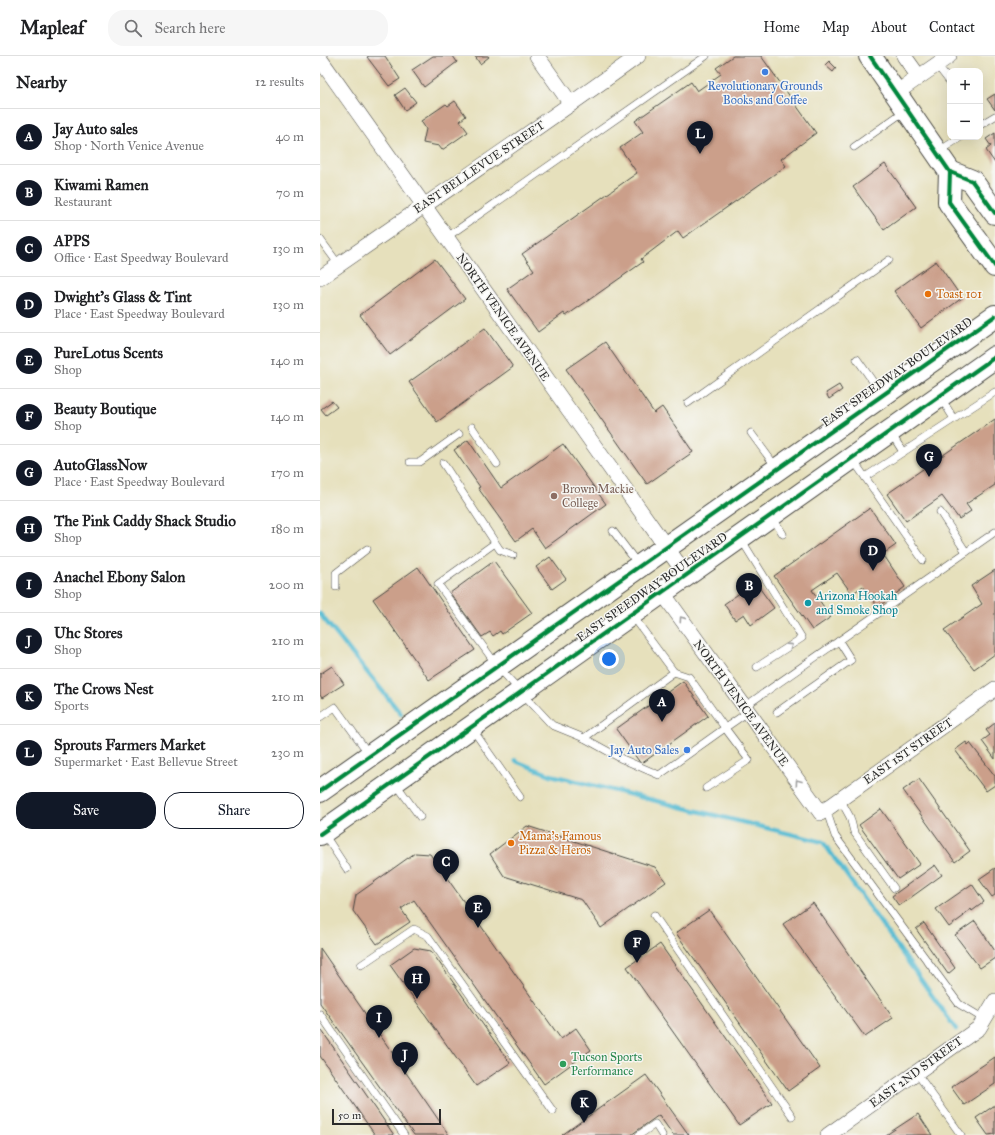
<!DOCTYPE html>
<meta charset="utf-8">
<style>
:root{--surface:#fff;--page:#f6f6f6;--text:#202124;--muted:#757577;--line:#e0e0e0;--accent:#111827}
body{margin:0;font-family:"IM FELL Great Primer",serif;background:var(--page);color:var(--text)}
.controls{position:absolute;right:12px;top:12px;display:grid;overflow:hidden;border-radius:8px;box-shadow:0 4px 16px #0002}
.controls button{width:36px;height:36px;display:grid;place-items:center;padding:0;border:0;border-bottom:1px solid var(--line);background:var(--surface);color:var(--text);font:20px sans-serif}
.scale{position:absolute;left:12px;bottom:10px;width:109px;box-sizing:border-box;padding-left:4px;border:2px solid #2b2b2b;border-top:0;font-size:11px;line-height:14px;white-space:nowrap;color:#2b2b2b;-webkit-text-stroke:3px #f6f6f2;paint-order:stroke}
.you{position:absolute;left:289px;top:603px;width:14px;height:14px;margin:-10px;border:3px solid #fff;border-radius:50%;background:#1a73e8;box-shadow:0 0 0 6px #1a73e833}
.badge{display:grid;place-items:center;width:26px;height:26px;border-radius:50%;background:var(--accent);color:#fff;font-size:13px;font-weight:700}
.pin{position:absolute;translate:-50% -33px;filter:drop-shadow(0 1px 2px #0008)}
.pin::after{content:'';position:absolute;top:21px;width:14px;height:12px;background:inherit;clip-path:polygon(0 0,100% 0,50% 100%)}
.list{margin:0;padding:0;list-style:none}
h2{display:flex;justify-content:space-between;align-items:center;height:52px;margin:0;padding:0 16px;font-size:17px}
h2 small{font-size:13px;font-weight:400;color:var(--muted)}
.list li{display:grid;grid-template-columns:26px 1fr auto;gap:12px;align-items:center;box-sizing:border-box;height:56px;padding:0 16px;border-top:1px solid var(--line)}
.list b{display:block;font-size:15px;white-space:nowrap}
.list p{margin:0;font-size:13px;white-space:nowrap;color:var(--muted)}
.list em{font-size:13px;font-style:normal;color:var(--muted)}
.actions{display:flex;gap:8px;padding:12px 16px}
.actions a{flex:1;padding:9px 0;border:1px solid var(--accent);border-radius:16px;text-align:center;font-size:14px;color:var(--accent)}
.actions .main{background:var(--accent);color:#fff}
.icon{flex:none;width:22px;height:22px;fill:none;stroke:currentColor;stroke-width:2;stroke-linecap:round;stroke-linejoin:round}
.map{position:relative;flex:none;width:675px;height:1079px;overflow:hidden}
header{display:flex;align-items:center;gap:24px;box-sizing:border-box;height:56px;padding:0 20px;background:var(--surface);border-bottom:1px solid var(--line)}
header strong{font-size:19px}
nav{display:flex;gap:22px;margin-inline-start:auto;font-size:14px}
.search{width:280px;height:36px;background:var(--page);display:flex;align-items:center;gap:10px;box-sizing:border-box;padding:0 14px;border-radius:16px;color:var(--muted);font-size:15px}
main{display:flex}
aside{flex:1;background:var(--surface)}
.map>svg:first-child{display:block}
</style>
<header>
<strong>Mapleaf</strong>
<div class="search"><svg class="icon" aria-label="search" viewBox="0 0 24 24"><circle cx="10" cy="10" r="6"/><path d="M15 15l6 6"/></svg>Search here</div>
<nav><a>Home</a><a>Map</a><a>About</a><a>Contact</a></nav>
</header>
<main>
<aside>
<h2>Nearby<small>12 results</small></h2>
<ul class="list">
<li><span class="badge">A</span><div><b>Jay Auto sales</b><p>Shop · North Venice Avenue</p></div><em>40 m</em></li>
<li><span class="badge">B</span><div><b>Kiwami Ramen</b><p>Restaurant</p></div><em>70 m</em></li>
<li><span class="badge">C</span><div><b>APPS</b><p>Office · East Speedway Boulevard</p></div><em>130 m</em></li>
<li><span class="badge">D</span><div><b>Dwight's Glass &amp; Tint</b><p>Place · East Speedway Boulevard</p></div><em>130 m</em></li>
<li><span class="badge">E</span><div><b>PureLotus Scents</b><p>Shop</p></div><em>140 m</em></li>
<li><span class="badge">F</span><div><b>Beauty Boutique</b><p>Shop</p></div><em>140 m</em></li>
<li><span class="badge">G</span><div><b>AutoGlassNow</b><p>Place · East Speedway Boulevard</p></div><em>170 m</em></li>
<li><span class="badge">H</span><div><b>The Pink Caddy Shack Studio</b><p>Shop</p></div><em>180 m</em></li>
<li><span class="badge">I</span><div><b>Anachel Ebony Salon</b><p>Shop</p></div><em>200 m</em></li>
<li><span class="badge">J</span><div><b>Uhc Stores</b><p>Shop</p></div><em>210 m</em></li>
<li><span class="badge">K</span><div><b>The Crows Nest</b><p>Sports</p></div><em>210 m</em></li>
<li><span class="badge">L</span><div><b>Sprouts Farmers Market</b><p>Supermarket · East Bellevue Street</p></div><em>230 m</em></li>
</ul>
<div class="actions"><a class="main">Save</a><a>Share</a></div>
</aside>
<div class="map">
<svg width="675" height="1079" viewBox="0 0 675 1079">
<rect width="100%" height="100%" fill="#f6f6f2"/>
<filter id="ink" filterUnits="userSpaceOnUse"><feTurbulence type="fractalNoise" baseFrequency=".025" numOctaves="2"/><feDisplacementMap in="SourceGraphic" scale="8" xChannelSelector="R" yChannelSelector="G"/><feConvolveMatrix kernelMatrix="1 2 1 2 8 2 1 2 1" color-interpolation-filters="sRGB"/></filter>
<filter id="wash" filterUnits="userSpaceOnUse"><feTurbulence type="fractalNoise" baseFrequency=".012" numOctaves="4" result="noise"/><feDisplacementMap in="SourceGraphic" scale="16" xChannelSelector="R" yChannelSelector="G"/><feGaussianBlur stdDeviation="0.9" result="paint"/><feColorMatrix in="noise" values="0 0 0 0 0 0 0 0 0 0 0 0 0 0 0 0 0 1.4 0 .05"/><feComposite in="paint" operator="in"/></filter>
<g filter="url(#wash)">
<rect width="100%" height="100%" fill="#e6e0bc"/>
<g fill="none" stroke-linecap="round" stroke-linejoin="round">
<g stroke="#53bad1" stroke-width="4.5">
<path d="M0 558 81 658"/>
<path d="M195 704 198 706 231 719 503 786 636 973"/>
</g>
</g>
<g id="blocks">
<g fill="#cb9f8a">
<path d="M49 0H65L80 23 69 30 47 1Z"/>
<path d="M113 0H133L137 6 104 31 92 14Z"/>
<path d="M155 0H168L169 1 160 8Z"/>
<path d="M413 0H441L496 77 461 103 466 110 363 182 358 175 321 203 323 206 246 260 244 257 218 276 187 233 214 214 202 198 317 117 300 92 323 76 315 65 371 26 377 35 401 18 396 12Z"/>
<path d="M509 5 516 12 513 16 505 9Z"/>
<path d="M85 32 96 46 85 54 75 39Z"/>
<path d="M675 38V54L667 43Z"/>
<path d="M135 45 146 60 140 65 148 76 122 94 119 90 103 87 106 73 101 65 126 48 128 50Z"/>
<path d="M675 77V107L666 94 671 90 666 83Z"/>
<path d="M565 108 596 151 564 174 533 131Z"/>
<path d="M115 203 145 243 70 299 40 259Z"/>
<path d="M616 205 642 242 601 272 574 235Z"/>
<path d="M165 272 193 311 117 366 89 326Z"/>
<path d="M285 286 334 357 342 351 373 396 327 428 246 313Z"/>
<path d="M519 329 522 334 509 343 506 337Z"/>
<path d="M12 345 17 351 6 359 1 353Z"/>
<path d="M675 363V429L646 448 651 455 639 463 622 440 586 465 567 438Z"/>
<path d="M148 384 181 432 243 388 286 448 225 492 212 473 196 485 158 432 160 431 134 394Z"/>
<path d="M550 452 576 489 563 498 585 531 558 551 543 530 532 538 517 517 492 534 511 561 492 574 454 520Z"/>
<path d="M230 501 246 523 232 533 216 511Z"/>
<path d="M174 505 212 557 182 578 180 575 173 580 170 576 162 581 130 537Z"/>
<path d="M98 511 155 594 109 624 53 543Z"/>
<path d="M675 514V598L654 613 624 574 662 548 651 530Z"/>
<path d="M438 530 454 552 431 569 424 558 415 564 404 548 427 532 430 536Z"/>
<path d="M12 610 24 628 2 642 0 639V618Z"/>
<path d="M363 625 388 660 321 708 296 673Z"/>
<path d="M675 667V703L662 685 670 679 666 674Z"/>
<path d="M646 686 648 689 650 687 675 720V729L666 735 635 694Z"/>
<path d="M599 723 650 795 635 806 583 734Z"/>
<path d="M561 753 600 808 578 823 539 769Z"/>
<path d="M207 770 335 811 346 826 281 872 262 844 184 820 170 798Z"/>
<path d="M95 797 110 798 241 983 256 972 271 994 224 1028 94 844 81 853 90 866 57 888 33 855 36 839Z"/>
<path d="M615 809 622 819 579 850 572 840Z"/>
<path d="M675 812V839L672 841 659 823Z"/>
<path d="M652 828 664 846 652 855 651 853 643 859 644 860 629 871 616 853Z"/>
<path d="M493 847 573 962 545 981 463 868Z"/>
<path d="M389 854 500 1012 468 1035 356 877Z"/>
<path d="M655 865 675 895V902L660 912 635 879Z"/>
<path d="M604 867 635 912 628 918 596 873Z"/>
<path d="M340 888 452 1047 419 1069 307 911Z"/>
<path d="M0 892 129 1079H94L0 947Z"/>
<path d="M94 892 111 895 190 1007 156 1030 70 909Z"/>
<path d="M0 972 74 1079H55L0 1000Z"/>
<path d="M675 1001V1028L644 1049 631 1031Z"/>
<path d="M326 1019 369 1079H353L339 1059 311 1079H242Z"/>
<path d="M675 1049V1078L668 1079 656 1062Z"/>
<path d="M598 1058 612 1079H566Z"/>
</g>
</g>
</g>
<g filter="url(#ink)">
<use href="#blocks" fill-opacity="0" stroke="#474641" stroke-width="1"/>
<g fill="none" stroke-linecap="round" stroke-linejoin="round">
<defs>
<g id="lane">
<path d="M616 8 630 26"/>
<path d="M660 69 675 60"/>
<path d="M534 91 586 54"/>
<path d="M619 95 641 81"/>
<path d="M127 181 386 0"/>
<path d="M0 183 19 209"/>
<path d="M537 303 561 337"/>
<path d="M621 342 634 363"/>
<path d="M368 347 569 204"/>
<path d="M152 371 177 408"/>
<path d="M431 377 456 411"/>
<path d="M571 377 583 396"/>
<path d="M533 404 603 504"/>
<path d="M90 406H100L139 378"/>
<path d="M123 407 180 494 193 499"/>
<path d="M545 421 675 336"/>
<path d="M620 456 646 496"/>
<path d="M452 461 463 478"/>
<path d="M293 475 318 508"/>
<path d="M421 483 482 582 437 611"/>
<path d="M175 487 118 528 178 611 232 669 264 682 354 616 312 559"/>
<path d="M16 531V517L47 493"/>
<path d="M354 616 369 621 405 672 428 656"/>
<path d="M424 651 675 476"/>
<path d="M457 656 531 604 519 585"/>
<path d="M0 661 15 651 49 698"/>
<path d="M153 674 200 741"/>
<path d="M264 682 300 702 339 719 405 672 429 704 386 732"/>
<path d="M76 728 100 761"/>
<path d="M520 743 530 761 534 776 574 832"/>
<path d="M506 753 515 780 639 948 664 963"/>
<path d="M4 778 27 813"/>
<path d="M334 859 472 1060"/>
<path d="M41 909 94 873 108 880 233 1055"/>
<path d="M0 958 84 1079"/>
<path d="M596 1016 641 1079"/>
<path d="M319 1079 335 1068 342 1079"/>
</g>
<g id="street">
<path d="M217 0 251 48"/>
<path d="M584 0 599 21"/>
<path d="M0 3 366 519"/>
<path d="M576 37 629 0"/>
<path d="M0 222C106 148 213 76 318 0"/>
<path d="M342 536 501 757 675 633"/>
<path d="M508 1079 659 972 675 945"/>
</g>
<g id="primary">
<path d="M550 0 630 116 652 125 675 157"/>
<path d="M630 116 629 146 675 210"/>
<path d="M0 735 675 260"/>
<path d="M0 778 675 301"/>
</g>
</defs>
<use href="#lane" stroke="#474641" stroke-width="8"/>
<use href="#street" stroke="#474641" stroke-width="16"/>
<use href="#primary" stroke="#474641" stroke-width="24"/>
<use href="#lane" stroke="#fff" stroke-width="7"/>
<use href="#street" stroke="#fff" stroke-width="15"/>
<use href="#primary" stroke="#fff" stroke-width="22"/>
<defs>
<g id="cycleway">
<path d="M550 0 630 116 652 125 675 157"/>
<path d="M630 116 629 146 675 210"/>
<path d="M0 735 675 260"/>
<path d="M0 778 675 301"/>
</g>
</defs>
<use href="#cycleway" stroke="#f6f6f2" stroke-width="6"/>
<use href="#cycleway" stroke="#00873e" stroke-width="4"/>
</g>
<defs><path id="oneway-chevron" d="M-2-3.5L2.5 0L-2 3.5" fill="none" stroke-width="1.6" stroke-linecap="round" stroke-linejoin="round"/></defs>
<g stroke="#a0a0a0">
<use href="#oneway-chevron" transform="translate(362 563) rotate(-125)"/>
<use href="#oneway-chevron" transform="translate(470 590) rotate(-33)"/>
<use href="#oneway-chevron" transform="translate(478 726) rotate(-126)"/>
</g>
</g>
<g fill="#3f7fe0" stroke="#f6f6f2" stroke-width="1.5">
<circle cx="445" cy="16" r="4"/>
<circle cx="367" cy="694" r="4"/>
</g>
<g fill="#e8710a" stroke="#f6f6f2" stroke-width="1.5">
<circle cx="608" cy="238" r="4"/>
<circle cx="191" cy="787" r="4"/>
</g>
<circle fill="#8d6e63" stroke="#f6f6f2" stroke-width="1.5" cx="234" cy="440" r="4"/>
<circle fill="#0f9aa8" stroke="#f6f6f2" stroke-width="1.5" cx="488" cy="547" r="4"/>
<circle fill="#2e9e5b" stroke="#f6f6f2" stroke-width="1.5" cx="243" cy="1008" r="4"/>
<g text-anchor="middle" stroke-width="3" stroke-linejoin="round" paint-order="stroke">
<g font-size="12" fill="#366cbe" stroke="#f6f6f2">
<text x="445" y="34">Revolutionary Grounds<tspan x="445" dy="14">Books and Coffee</tspan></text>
<text x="359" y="698" text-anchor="end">Jay Auto Sales</text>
</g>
<g font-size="12" fill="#2b2b2b" stroke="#f6f6f2">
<text transform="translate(159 111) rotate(-34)" y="4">EAST BELLEVUE STREET</text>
<text transform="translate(183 261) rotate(55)" y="4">NORTH VENICE AVENUE</text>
<text transform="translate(577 316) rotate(-35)" y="4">EAST SPEEDWAY BOULEVARD</text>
<text transform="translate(332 531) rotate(-35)" y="4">EAST SPEEDWAY BOULEVARD</text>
<text transform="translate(421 647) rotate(54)" y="4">NORTH VENICE AVENUE</text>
<text transform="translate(588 695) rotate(-35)" y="4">EAST 1ST STREET</text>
<text transform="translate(596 1016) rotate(-36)" y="4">EAST 2ND STREET</text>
</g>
<g font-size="12" fill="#c56008" stroke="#f6f6f2" text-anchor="start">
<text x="616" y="242">Toast 101</text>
<text x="199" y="784">Mama's Famous<tspan x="199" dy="14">Pizza &amp; Heros</tspan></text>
</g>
<g font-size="12" fill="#785e54" stroke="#f6f6f2" text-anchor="start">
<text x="242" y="437">Brown Mackie<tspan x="242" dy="14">College</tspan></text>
</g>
<g font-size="12" fill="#0d838f" stroke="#f6f6f2" text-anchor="start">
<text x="496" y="544">Arizona Hookah<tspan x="496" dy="14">and Smoke Shop</tspan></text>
</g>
<g font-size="12" fill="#27864d" stroke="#f6f6f2" text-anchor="start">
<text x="251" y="1005">Tucson Sports<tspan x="251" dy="14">Performance</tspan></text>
</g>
</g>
</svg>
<div class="controls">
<button>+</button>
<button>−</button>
</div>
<div class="scale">50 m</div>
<div class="you"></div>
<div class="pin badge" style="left:342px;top:666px">A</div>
<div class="pin badge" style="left:429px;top:550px">B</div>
<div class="pin badge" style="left:126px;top:826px">C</div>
<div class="pin badge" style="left:553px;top:515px">D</div>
<div class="pin badge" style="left:158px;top:872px">E</div>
<div class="pin badge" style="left:317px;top:907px">F</div>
<div class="pin badge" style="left:609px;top:421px">G</div>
<div class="pin badge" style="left:97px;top:943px">H</div>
<div class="pin badge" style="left:59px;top:982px">I</div>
<div class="pin badge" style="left:85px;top:1019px">J</div>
<div class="pin badge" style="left:264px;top:1067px">K</div>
<div class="pin badge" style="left:380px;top:98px">L</div>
</div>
</main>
